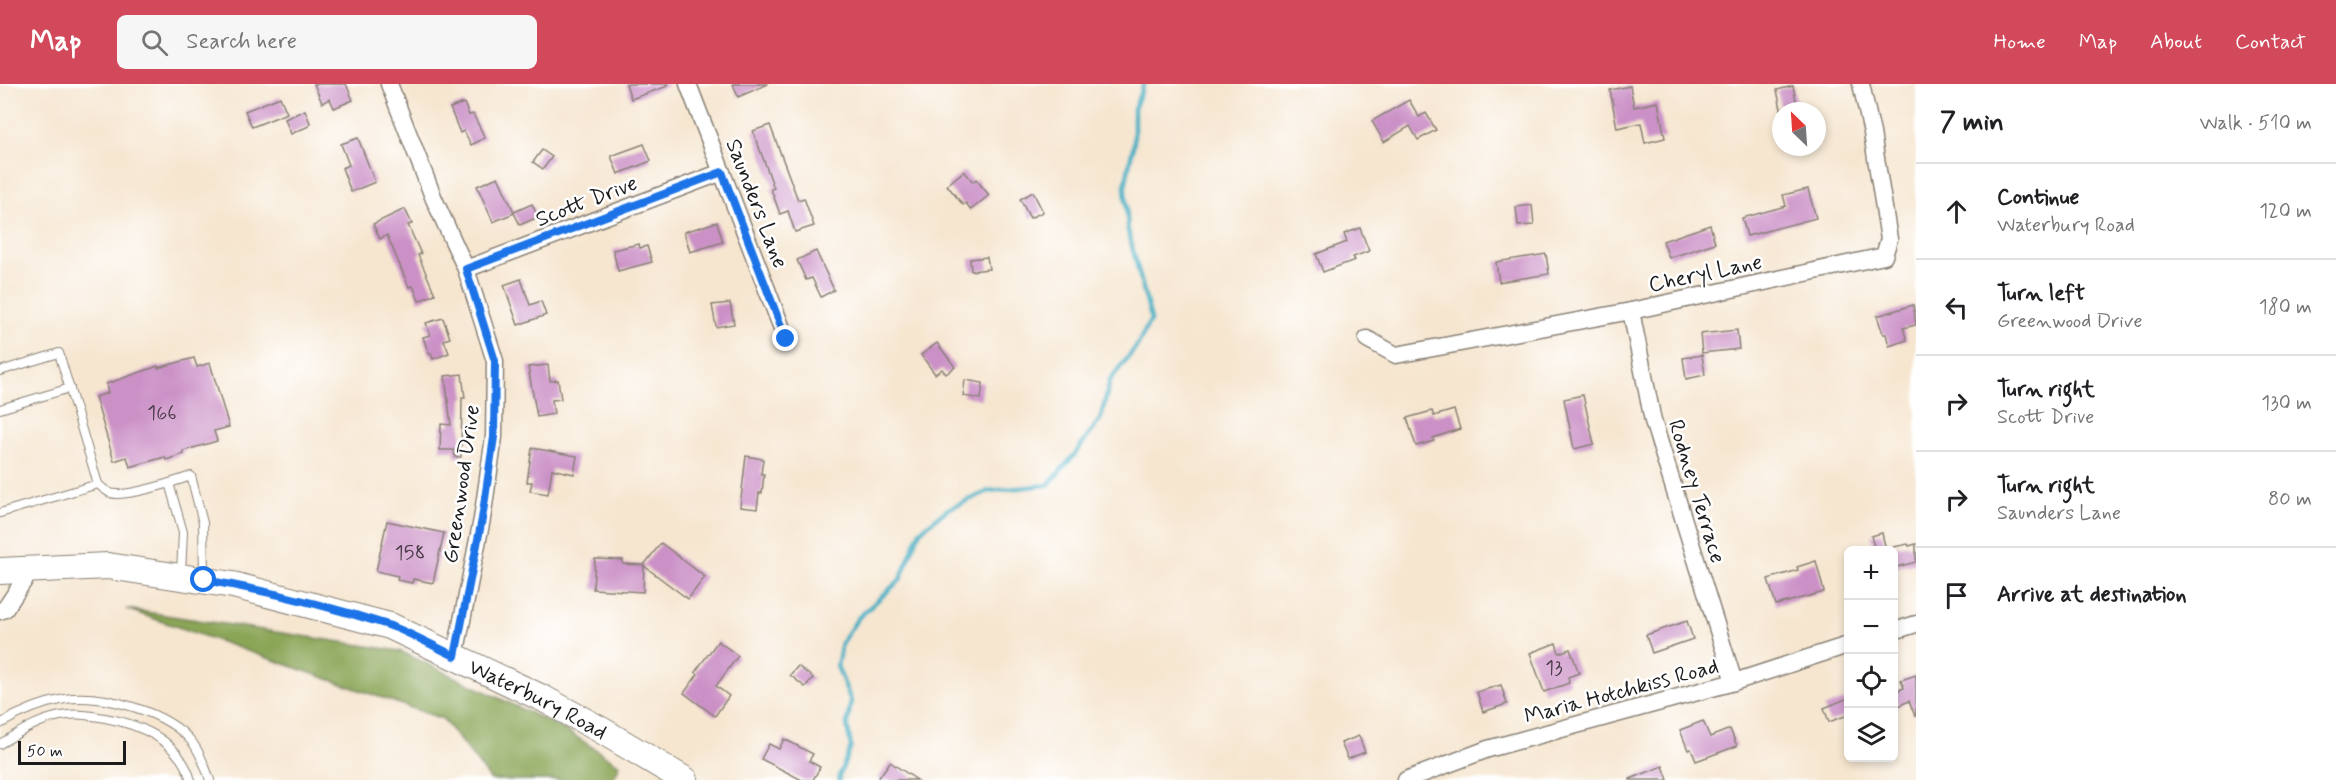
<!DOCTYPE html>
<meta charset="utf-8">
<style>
:root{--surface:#fff;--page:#f6f6f6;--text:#202124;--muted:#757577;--line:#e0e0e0;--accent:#d1495b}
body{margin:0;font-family:Mynerve,sans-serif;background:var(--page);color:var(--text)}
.controls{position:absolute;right:18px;bottom:18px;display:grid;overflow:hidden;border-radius:9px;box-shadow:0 3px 9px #0003}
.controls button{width:54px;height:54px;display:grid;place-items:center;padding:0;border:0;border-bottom:2px solid var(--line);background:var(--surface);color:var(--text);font:30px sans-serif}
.compass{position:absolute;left:1772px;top:18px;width:54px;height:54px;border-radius:50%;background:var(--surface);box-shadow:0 3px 9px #0003;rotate:335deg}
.scale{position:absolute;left:18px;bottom:15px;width:108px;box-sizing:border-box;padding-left:6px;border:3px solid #1c1c1c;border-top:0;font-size:16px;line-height:21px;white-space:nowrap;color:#1c1c1c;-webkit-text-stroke:4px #fff;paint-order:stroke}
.stop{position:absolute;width:18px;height:18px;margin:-14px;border:4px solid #1a73e8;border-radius:50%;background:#fff}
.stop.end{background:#1a73e8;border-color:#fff;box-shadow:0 2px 6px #0008}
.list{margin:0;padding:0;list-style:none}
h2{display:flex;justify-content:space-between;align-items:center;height:78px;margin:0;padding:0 24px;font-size:26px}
h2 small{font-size:20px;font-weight:400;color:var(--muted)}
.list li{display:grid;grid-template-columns:39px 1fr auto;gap:18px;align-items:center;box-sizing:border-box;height:96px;padding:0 24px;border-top:2px solid var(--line)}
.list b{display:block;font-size:22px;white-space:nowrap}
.list p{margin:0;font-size:20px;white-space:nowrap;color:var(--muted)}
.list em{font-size:20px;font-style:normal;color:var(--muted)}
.icon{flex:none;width:33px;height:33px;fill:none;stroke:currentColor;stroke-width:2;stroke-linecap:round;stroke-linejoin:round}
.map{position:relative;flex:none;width:1916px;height:696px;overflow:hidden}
header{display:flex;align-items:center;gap:36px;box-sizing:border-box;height:84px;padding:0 30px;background:var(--accent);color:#fff}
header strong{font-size:28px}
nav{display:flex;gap:33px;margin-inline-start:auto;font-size:21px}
.search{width:420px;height:54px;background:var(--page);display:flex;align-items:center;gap:15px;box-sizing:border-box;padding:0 21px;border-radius:9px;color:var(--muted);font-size:22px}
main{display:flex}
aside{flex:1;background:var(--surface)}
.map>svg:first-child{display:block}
</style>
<header>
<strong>Map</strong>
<div class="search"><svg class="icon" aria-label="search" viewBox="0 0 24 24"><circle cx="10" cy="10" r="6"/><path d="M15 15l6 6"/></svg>Search here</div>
<nav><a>Home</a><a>Map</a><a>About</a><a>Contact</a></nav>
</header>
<main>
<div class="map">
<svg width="1916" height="696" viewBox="0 0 1916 696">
<rect width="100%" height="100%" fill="#fff"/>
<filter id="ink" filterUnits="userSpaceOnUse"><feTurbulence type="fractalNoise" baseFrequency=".0167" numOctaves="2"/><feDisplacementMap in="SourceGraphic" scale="12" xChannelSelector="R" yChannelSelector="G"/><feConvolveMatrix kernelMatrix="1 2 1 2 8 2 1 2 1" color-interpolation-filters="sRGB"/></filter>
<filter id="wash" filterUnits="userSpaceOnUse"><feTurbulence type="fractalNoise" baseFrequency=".008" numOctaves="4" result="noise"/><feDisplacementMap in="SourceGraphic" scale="24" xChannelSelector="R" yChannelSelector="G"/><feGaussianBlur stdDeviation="1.35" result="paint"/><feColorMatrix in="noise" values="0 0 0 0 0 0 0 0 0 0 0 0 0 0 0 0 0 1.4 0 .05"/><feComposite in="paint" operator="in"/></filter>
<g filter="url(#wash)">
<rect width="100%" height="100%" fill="#f6e6d0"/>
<path fill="#8aa557" stroke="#53603a" stroke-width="1.5" d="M126 525 400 567 564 645 620 681 613 696H491L443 635Z"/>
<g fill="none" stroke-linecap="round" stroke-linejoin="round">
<path stroke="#45afc4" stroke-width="4.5" d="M839 696V692L851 663 847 640 851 617 837 582 842 558 858 534 900 496 920 447 948 425 989 407 1048 401 1075 370 1101 334 1110 296 1137 262 1151 235 1128 147 1125 102 1134 58V25L1144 0"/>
</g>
<g id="blocks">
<g fill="#cb90c6">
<path d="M314 0H346L353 16 334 24 330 15 322 19Z"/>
<path d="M626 0H668V2L631 15Z"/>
<path d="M733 0H768L738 13Z"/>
<path d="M1630 2 1634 23 1658 18 1665 54 1645 59 1641 39 1617 44 1610 6Z"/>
<path d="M1793 2 1797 21 1781 25 1777 6Z"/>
<path d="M280 13 287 29 252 43 245 27Z"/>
<path d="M1409 16 1419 33 1426 29 1436 46 1418 56 1410 42 1384 58 1372 37Z"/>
<path d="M464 19 469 31 473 30 485 54 471 61 464 47 460 49 450 24Z"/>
<path d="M305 26 310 39 309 42 291 50 285 35Z"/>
<path d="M770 41 798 116 804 114 814 142 795 148 788 127 780 130 771 105 774 104 753 47Z"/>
<path d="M358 54 375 98 351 108 342 84 349 81 341 60Z"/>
<path d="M644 60 651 77 618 90 611 72Z"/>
<path d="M542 66 552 73 543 85 533 78Z"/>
<path d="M964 87 973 98 976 95 989 111 971 126 966 119 963 121 947 101Z"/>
<path d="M498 93 514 128 532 120 538 133 520 141 514 129 493 138 477 102Z"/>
<path d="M1808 105 1816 134 1747 152 1742 134 1786 122 1783 111Z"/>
<path d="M1033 108 1043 128 1030 134 1020 115Z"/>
<path d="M1532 121 1534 141 1518 142 1516 123Z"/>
<path d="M405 125 412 140 408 141 421 170 418 171 435 210 419 217 413 202 409 203 387 151 380 155 373 140Z"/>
<path d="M717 138 723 158 690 168 684 148Z"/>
<path d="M1710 141 1715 159 1669 174 1663 157Z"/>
<path d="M1360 144 1369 167 1353 173 1355 176 1323 188 1316 170 1347 158 1344 150Z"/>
<path d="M639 160 640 164 647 162 652 178 618 187 613 166Z"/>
<path d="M816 167 834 206 821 213 812 194 806 196 797 176Z"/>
<path d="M1546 170 1549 190 1499 198 1496 178Z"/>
<path d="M987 173 989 185 971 187 970 175Z"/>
<path d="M521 195 530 221 541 217 546 231 518 241 504 201Z"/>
<path d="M730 219 734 240 716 243 712 221Z"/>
<path d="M1913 221 1916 241 1903 244 1907 256 1889 262 1886 250H1883L1877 232Z"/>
<path d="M443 234 450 254 444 256 449 269 433 275 431 269 429 270 423 253 430 251 426 239Z"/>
<path d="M1737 246 1739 265 1702 269 1700 250Z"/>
<path d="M937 259 955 283 946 290 942 285 935 290 921 271Z"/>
<path d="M1702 271 1705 291 1686 295 1683 274Z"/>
<path d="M194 274 197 283 210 279 229 343 214 347 217 357 183 367 184 370 166 376 165 373 130 383 127 373 114 377 95 313 108 309 106 300 158 282V284Z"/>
<path d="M548 281 550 297 558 296 561 315 552 316 554 330 537 333 528 283Z"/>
<path d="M462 290 465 314H462L461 373H455L454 366H440L441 340 451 341 445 292Z"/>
<path d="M965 296 983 299 981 315 963 312Z"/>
<path d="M1583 311 1594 360 1574 365 1564 315Z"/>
<path d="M1454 326 1460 345 1433 354 1434 357 1416 362 1407 334 1432 327 1434 332Z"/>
<path d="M532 364 577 372 574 390 552 385 548 410 530 407 532 398H527Z"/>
<path d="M746 372 763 375 761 390H764L762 409H759L757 425 740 423Z"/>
<path d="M387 437 444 449 433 499 413 495 412 499 397 496 398 492 376 487Z"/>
<path d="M1882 449 1886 466H1875L1871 452Z"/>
<path d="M661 459 705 493 688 515 644 482 643 508 593 505 595 475 623 476V480L644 481Z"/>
<path d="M1908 460 1909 462 1916 460V478L1893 484V463Z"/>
<path d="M1816 477 1824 508 1776 521 1768 495 1798 486 1797 483Z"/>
<path d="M1687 537 1693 555 1652 569 1646 551Z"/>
<path d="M718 557 738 572 716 602 729 612 715 632 684 609 698 590 695 588Z"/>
<path d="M1556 559 1559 569 1570 565 1579 589 1568 593 1569 599 1544 608 1530 569Z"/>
<path d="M798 582 813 594 805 603 790 591Z"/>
<path d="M1916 591V632H1915L1909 617 1898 622 1893 608 1904 604 1901 596Z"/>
<path d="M1501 601 1507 620 1483 628 1477 608Z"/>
<path d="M1848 614V631L1829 638 1824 624Z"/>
<path d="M1703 637 1710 653 1730 645 1737 662 1696 677 1691 665 1688 666 1680 646Z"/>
<path d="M1359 652 1365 668 1348 675 1341 659Z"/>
<path d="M784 655 813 670 809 677 820 683 813 696H802L761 675 769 660 779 665Z"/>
<path d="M890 678 917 696H877Z"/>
<path d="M1663 682 1668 696H1630V695Z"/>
</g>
</g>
</g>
<g filter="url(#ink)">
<use href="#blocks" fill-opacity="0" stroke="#898176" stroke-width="1.5"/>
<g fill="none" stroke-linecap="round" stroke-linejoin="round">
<defs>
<g id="service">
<path d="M0 287 59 269 98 400C101 403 106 407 110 409 125 414 174 398 191 392L203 439 204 493"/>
<path d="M0 325 70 304"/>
<path d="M169 399 183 448 181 490"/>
<path d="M0 429 98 400"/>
<path d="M0 640C20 628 42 619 65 615 102 609 168 628 192 658 201 669 205 683 210 696"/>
<path d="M0 660C21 647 43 633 68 631 80 629 93 632 105 634 143 641 179 657 191 696"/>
</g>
<g id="minor">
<path d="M389 0 434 115 466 185 495 277 494 353 482 435 455 572"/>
<path d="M688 0 786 255"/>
<path d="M466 185 722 88"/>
<path d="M1631 227 1653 337 1734 598"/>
<path d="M1367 255 1396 271 1631 227 1884 172 1889 155 1872 49 1861 0"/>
<path d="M0 527 5 525 31 486"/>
<path d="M1894 547 1916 540"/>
<path d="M1406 696 1488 665 1734 598 1848 561"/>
</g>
<g id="primary">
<path id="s1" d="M0 487 108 482 233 501 390 542 544 615 601 646 685 696"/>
</g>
</defs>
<use href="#service" stroke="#898176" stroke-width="10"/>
<use href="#minor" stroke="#898176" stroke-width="19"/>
<use href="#primary" stroke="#898176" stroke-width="28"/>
<use href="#service" stroke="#fff" stroke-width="8"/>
<use href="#minor" stroke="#fff" stroke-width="16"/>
<use href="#primary" stroke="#fff" stroke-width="26"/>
</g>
</g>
<g fill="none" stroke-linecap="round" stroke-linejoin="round" filter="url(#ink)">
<path stroke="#1a73e8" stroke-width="8" d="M204 496C265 506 328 522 388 541 411 549 433 562 455 572L482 435 494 353 495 277 466 185 722 88 786 255"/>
</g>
<g text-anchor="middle" stroke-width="5" stroke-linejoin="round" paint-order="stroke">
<g font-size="20" fill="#483946">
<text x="162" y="335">166</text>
<text x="410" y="475">158</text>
<text x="1554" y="590">13</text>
</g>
<g font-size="22" fill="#1c1c1c" stroke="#fff">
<text transform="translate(586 116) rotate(-21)" y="8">Scott Drive</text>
<text transform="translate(758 119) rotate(69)" y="8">Saunders Lane</text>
<text transform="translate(1705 188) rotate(-12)" y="8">Cheryl Lane</text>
<text transform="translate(460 400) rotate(-82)" y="8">Greenwood Drive</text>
<text transform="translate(1698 407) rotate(73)" y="8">Rodney Terrace</text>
<text transform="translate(1621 606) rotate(-15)" y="8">Maria Hotchkiss Road</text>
<text dy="8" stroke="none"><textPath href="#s1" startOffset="562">Waterbury Road</textPath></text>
</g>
</g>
</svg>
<div class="controls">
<button>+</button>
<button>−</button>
<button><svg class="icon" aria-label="locate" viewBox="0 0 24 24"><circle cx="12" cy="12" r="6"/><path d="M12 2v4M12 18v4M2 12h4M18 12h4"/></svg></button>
<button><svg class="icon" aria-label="layers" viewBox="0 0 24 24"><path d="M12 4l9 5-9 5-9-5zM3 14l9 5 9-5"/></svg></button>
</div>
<svg class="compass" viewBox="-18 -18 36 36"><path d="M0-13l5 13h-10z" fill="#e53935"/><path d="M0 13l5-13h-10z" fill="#757577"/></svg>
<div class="scale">50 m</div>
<div class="stop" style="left:204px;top:496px"></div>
<div class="stop end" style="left:786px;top:255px"></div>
</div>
<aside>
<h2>7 min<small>Walk · 510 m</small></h2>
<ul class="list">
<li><svg class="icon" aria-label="ahead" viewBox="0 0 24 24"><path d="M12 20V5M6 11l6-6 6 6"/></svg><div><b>Continue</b><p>Waterbury Road</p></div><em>120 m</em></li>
<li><svg class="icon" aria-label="left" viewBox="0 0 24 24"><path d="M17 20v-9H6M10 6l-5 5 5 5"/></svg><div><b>Turn left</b><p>Greenwood Drive</p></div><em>180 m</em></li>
<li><svg class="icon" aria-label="right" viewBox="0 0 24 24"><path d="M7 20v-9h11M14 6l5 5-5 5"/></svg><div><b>Turn right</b><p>Scott Drive</p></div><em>130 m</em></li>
<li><svg class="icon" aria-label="right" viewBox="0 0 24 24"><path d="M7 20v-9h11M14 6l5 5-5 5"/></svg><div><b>Turn right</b><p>Saunders Lane</p></div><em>80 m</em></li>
<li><svg class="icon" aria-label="arrive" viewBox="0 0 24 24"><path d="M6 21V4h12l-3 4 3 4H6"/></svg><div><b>Arrive at destination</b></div></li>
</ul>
</aside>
</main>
